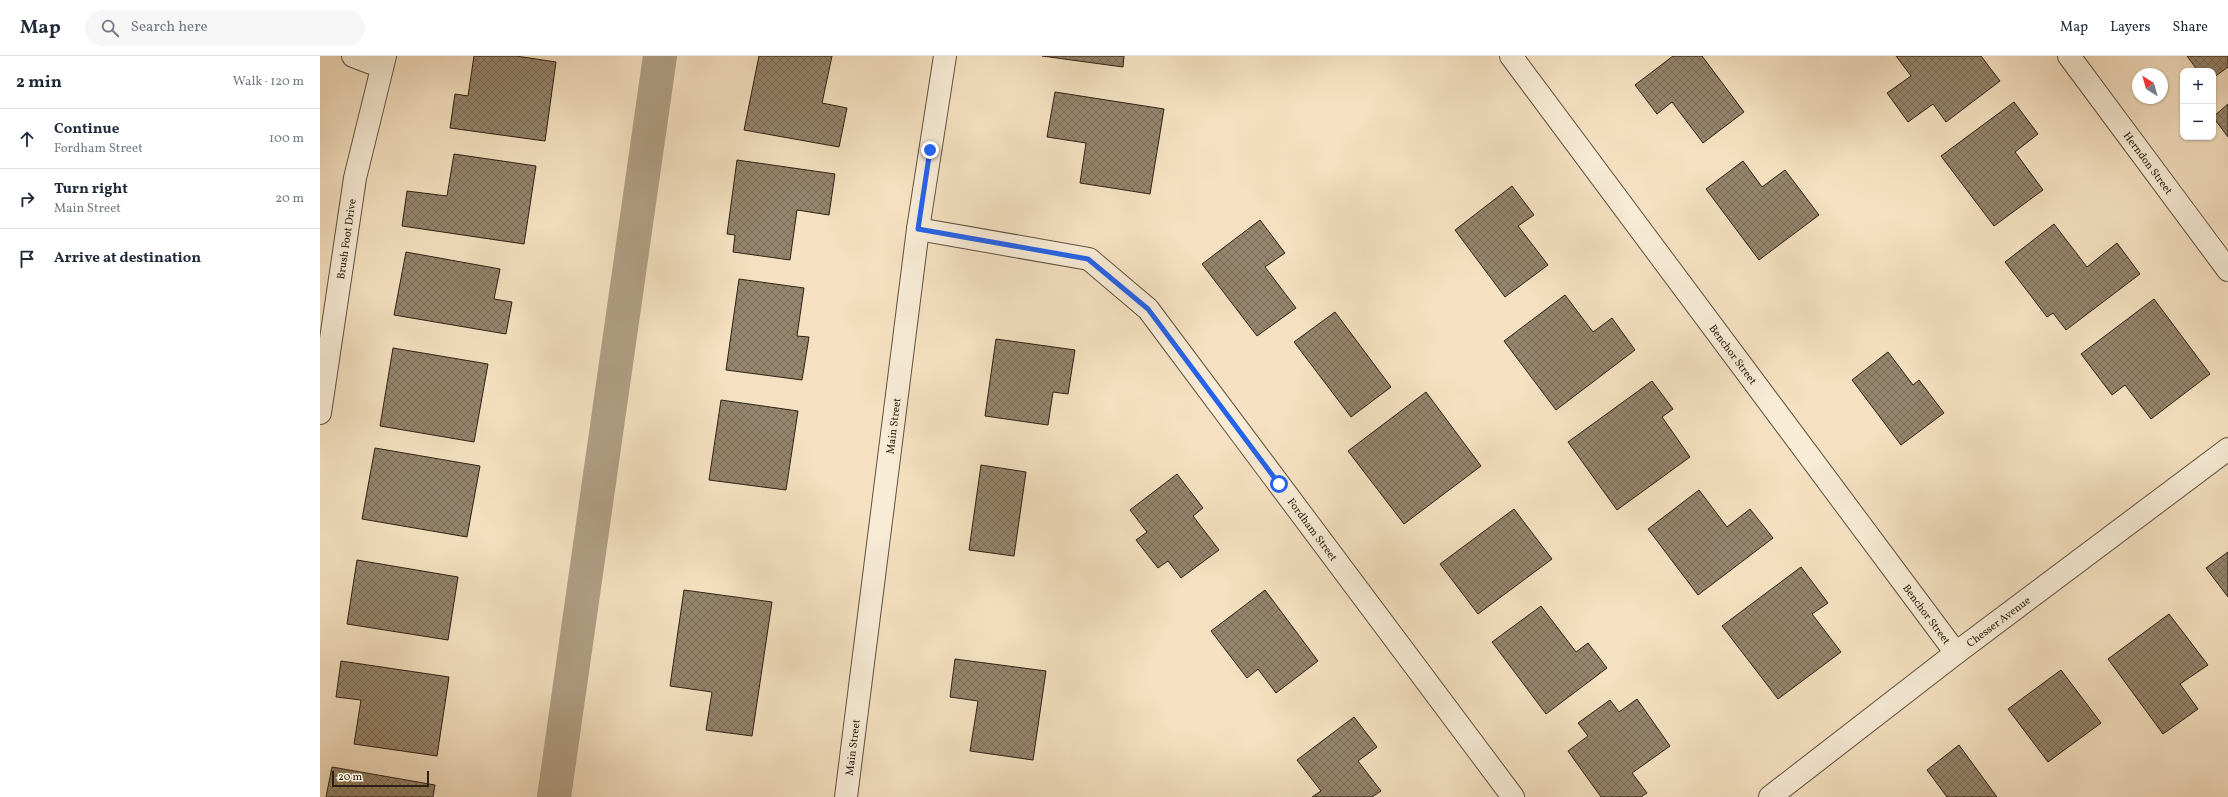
<!DOCTYPE html>
<meta charset="utf-8">
<style>
:root{--surface:#fff;--page:#f6f6f7;--text:#1f2937;--muted:#747a83;--line:#e0e1e3}
body{margin:0;font-family:Vollkorn,serif;background:var(--page);color:var(--text)}
.controls{position:absolute;right:12px;top:12px;display:grid;overflow:hidden;border-radius:8px;box-shadow:0 1px 3px #0004}
.controls button{width:36px;height:36px;display:grid;place-items:center;padding:0;border:0;border-bottom:1px solid var(--line);background:var(--surface);color:var(--text);font:20px sans-serif}
.compass{position:absolute;left:1812px;top:12px;width:36px;height:36px;border-radius:50%;background:var(--surface);box-shadow:0 1px 3px #0004;rotate:323deg}
.scale{position:absolute;left:12px;bottom:10px;width:97px;box-sizing:border-box;padding-left:4px;border:2px solid #2e2113;border-top:0;font-size:11px;line-height:14px;white-space:nowrap;color:#2e2113;-webkit-text-stroke:3px #f8ecd7;paint-order:stroke}
.stop{position:absolute;width:12px;height:12px;margin:-9px;border:3px solid #2563eb;border-radius:50%;background:#fff}
.stop.end{background:#2563eb;border-color:#fff;box-shadow:0 1px 4px #0008}
.list{margin:0;padding:0;list-style:none}
h2{display:flex;justify-content:space-between;align-items:center;height:52px;margin:0;padding:0 16px;font-size:17px}
h2 small{font-size:13px;font-weight:400;color:var(--muted)}
.list li{display:grid;grid-template-columns:26px 1fr auto;gap:12px;align-items:center;box-sizing:border-box;height:60px;padding:0 16px;border-top:1px solid var(--line)}
.list b{display:block;font-size:15px;white-space:nowrap}
.list p{margin:0;font-size:13px;white-space:nowrap;color:var(--muted)}
.list em{font-size:13px;font-style:normal;color:var(--muted)}
.icon{flex:none;width:22px;height:22px;fill:none;stroke:currentColor;stroke-width:2;stroke-linecap:round;stroke-linejoin:round}
.map{position:relative;flex:none;width:1908px;height:741px;overflow:hidden}
header{display:flex;align-items:center;gap:24px;box-sizing:border-box;height:56px;padding:0 20px;background:var(--surface);border-bottom:1px solid var(--line)}
header strong{font-size:19px}
nav{display:flex;gap:22px;margin-inline-start:auto;font-size:14px}
.search{width:280px;height:36px;background:var(--page);display:flex;align-items:center;gap:10px;box-sizing:border-box;padding:0 14px;border-radius:22px;color:var(--muted);font-size:15px}
main{display:flex}
aside{flex:1;background:var(--surface)}
.map>svg:first-child{display:block}
</style>
<header>
<strong>Map</strong>
<div class="search"><svg class="icon" aria-label="search" viewBox="0 0 24 24"><circle cx="10" cy="10" r="6"/><path d="M15 15l6 6"/></svg>Search here</div>
<nav><a>Map</a><a>Layers</a><a>Share</a></nav>
</header>
<main>
<aside>
<h2>2 min<small>Walk · 120 m</small></h2>
<ul class="list">
<li><svg class="icon" aria-label="ahead" viewBox="0 0 24 24"><path d="M12 20V5M6 11l6-6 6 6"/></svg><div><b>Continue</b><p>Fordham Street</p></div><em>100 m</em></li>
<li><svg class="icon" aria-label="right" viewBox="0 0 24 24"><path d="M7 20v-9h11M14 6l5 5-5 5"/></svg><div><b>Turn right</b><p>Main Street</p></div><em>20 m</em></li>
<li><svg class="icon" aria-label="arrive" viewBox="0 0 24 24"><path d="M6 21V4h12l-3 4 3 4H6"/></svg><div><b>Arrive at destination</b></div></li>
</ul>
</aside>
<div class="map">
<svg width="1908" height="741" viewBox="0 0 1908 741">
<defs>
<pattern id="building-cross-hatch" width="8" height="8" patternUnits="userSpaceOnUse"><rect width="8" height="8" fill="#95856d"/><path d="M0 0l8 8M0 8l8-8" fill="none" stroke="#7a6c58"/></pattern>
</defs>
<rect width="100%" height="100%" fill="#f5e1c1"/>
<filter id="stains"><feTurbulence type="fractalNoise" baseFrequency=".005" numOctaves="4"/><feColorMatrix values="0 0 0 0 .2 0 0 0 0 .09 0 0 0 0 .02 0 0 0 .5 -.17"/></filter>
<radialGradient id="worn" r=".72"><stop offset=".6" stop-color="#630" stop-opacity="0"/><stop offset="1" stop-color="#630" stop-opacity=".3"/></radialGradient>
<g fill="none" stroke-linecap="round" stroke-linejoin="round">
<path stroke="#b1a086" stroke-width="34" d="M234 741 340 0"/>
</g>
<g fill="url(#building-cross-hatch)" stroke="#2e2113">
<path d="M154 0H196L236 6 225 85 130 72 135 38 148 40Z"/>
<path d="M439 0H512L502 47 527 52 519 91 424 74Z"/>
<path d="M722 0H804L803 11Z"/>
<path d="M1353 0H1382L1424 56 1383 87 1352 46 1337 58 1315 29Z"/>
<path d="M1576 0H1661L1680 25 1626 66 1613 48 1588 66 1567 37 1591 20Z"/>
<path d="M1867 0H1908V11L1893 22V15H1878Z"/>
<path d="M735 36 844 53 830 138 760 127 766 87 727 81Z"/>
<path d="M1694 46 1718 78 1695 96 1723 134 1674 170 1621 100Z"/>
<path d="M1908 48V81L1893 61Z"/>
<path d="M134 98 216 110 204 188 82 170 87 135 127 140Z"/>
<path d="M417 104 515 118 509 159 477 154 470 204 413 196 415 179 407 178Z"/>
<path d="M1423 105 1442 131 1465 114 1499 159 1439 204 1386 133Z"/>
<path d="M1192 130 1214 159 1198 170 1228 209 1185 241 1135 174Z"/>
<path d="M940 164 965 197 945 211 976 252 937 280 882 208Z"/>
<path d="M1734 168 1767 211 1797 187 1820 218 1746 274 1733 257 1727 261 1685 206Z"/>
<path d="M86 196 180 213 174 243 192 246 186 278 74 259Z"/>
<path d="M419 223 484 232 477 280 489 281 482 324 406 314Z"/>
<path d="M1245 239 1273 276 1292 262 1315 294 1236 354 1184 285Z"/>
<path d="M1834 243 1890 318 1831 363 1805 329 1792 339 1761 298Z"/>
<path d="M1015 256 1071 331 1031 361 974 286Z"/>
<path d="M676 283 755 294 748 338 733 336 728 369 665 360Z"/>
<path d="M73 292 168 308 154 386 60 370Z"/>
<path d="M1568 296 1593 329 1599 324 1624 357 1581 389 1532 324Z"/>
<path d="M1332 325 1353 353 1342 361 1370 401 1297 454 1248 386Z"/>
<path d="M1106 336 1161 410 1084 468 1028 395Z"/>
<path d="M401 344 478 355 466 434 389 424Z"/>
<path d="M55 392 160 410 147 481 42 463Z"/>
<path d="M661 409 706 416 694 500 649 494Z"/>
<path d="M857 418 883 452 873 460 899 494 861 522 848 505 838 512 816 484 827 476 810 454Z"/>
<path d="M1379 434 1407 471 1430 453 1453 482 1378 539 1328 473Z"/>
<path d="M1194 453 1232 503 1158 558 1120 508Z"/>
<path d="M1908 496V541L1886 512Z"/>
<path d="M37 504 138 521 128 584 27 568Z"/>
<path d="M1481 511 1508 547 1492 558 1521 596 1458 643 1402 570Z"/>
<path d="M364 534 452 546 432 680 386 674 392 636 350 630Z"/>
<path d="M945 534 998 605 956 637 938 613 927 622 891 575Z"/>
<path d="M1221 550 1256 596 1268 587 1287 612 1226 658 1172 586Z"/>
<path d="M1849 558 1888 609 1860 628 1878 653 1843 678 1788 603Z"/>
<path d="M635 603 726 615 713 704 650 695 658 645 630 641Z"/>
<path d="M21 605 129 621 117 700 34 688 41 644 16 641Z"/>
<path d="M1741 614 1781 667 1728 706 1688 653Z"/>
<path d="M1317 643 1350 690 1312 717 1327 737 1321 741H1281L1248 695 1268 680 1258 667 1290 644 1299 656Z"/>
<path d="M1034 661 1057 691 1038 705 1061 735 1052 741H992L1001 735 977 704Z"/>
<path d="M1639 689 1677 741H1627L1607 714Z"/>
<path d="M12 711 115 729 113 741H6Z"/>
</g>
<g fill="none" stroke-linecap="round" stroke-linejoin="round">
<defs>
<g id="minor">
<path d="M33 0 62 11"/>
<path id="s1" d="M1191 0 1636 597"/>
<path id="s2" d="M1749 0 1908 214"/>
<path id="s3" d="M598 173 769 203 828 253 1193 741"/>
<path id="s4" d="M0 357 35 122 65 0"/>
<path id="s5" d="M526 741 598 173 625 0"/>
<path id="s6" d="M1450 741 1636 597 1908 393"/>
</g>
</defs>
<use href="#minor" stroke="#60513e" stroke-width="24"/>
<use href="#minor" stroke="#f8ecd7" stroke-width="22"/>
</g>
<g fill="none" stroke-linecap="round" stroke-linejoin="round">
<path stroke="#2563eb" stroke-width="5" d="M610 94 598 173 768 203 828 253 959 428"/>
</g>
<g text-anchor="middle" stroke-width="3" stroke-linejoin="round" paint-order="stroke">
<g font-size="11" fill="#2e2113" stroke="#f8ecd7">
<text dy="4" stroke="none"><textPath href="#s2" startOffset="133">Herndon Street</textPath></text>
<text dy="4" stroke="none"><textPath href="#s4" startOffset="176">Brush Foot Drive</textPath></text>
<text dy="4" stroke="none"><textPath href="#s1" startOffset="372">Benchor Street</textPath></text>
<text dy="4" stroke="none"><textPath href="#s5" startOffset="374">Main Street</textPath></text>
<text dy="4" stroke="none"><textPath href="#s3" startOffset="526">Fordham Street</textPath></text>
<text dy="4" stroke="none"><textPath href="#s1" startOffset="696">Benchor Street</textPath></text>
<text dy="4" stroke="none"><textPath href="#s6" startOffset="288">Chesser Avenue</textPath></text>
<text dy="4" stroke="none"><textPath href="#s5" startOffset="50">Main Street</textPath></text>
</g>
</g>
<rect width="100%" height="100%" filter="url(#stains)"/>
<rect width="100%" height="100%" fill="url(#worn)"/>
</svg>
<div class="controls">
<button>+</button>
<button>−</button>
</div>
<svg class="compass" viewBox="-18 -18 36 36"><path d="M0-13l5 13h-10z" fill="#e53935"/><path d="M0 13l5-13h-10z" fill="#747a83"/></svg>
<div class="scale">20 m</div>
<div class="stop" style="left:959px;top:428px"></div>
<div class="stop end" style="left:610px;top:94px"></div>
</div>
</main>
